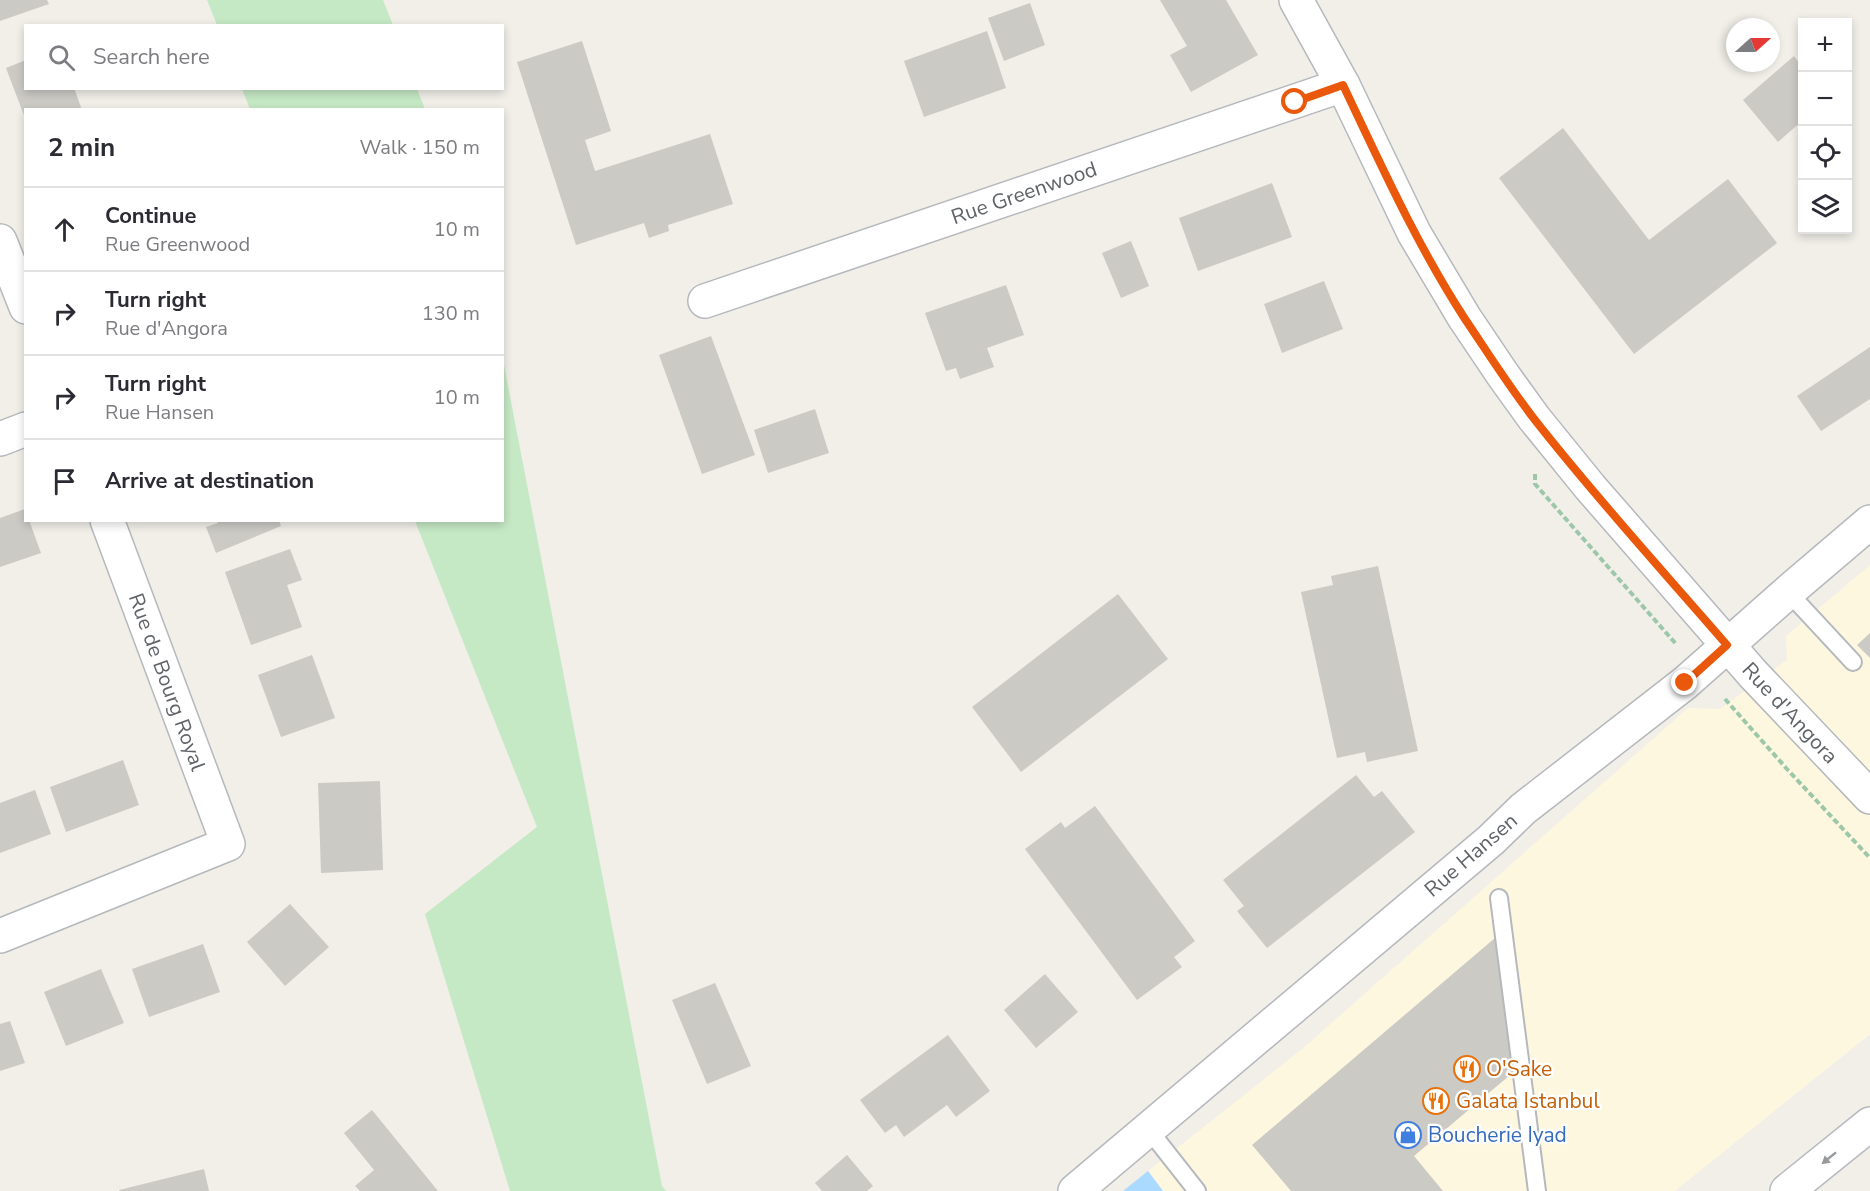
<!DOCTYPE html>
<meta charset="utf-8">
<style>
:root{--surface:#fff;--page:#f2f2f3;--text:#2b2b33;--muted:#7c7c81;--line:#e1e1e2}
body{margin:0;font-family:"Nunito Sans",sans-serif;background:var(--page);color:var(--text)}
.controls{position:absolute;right:18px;top:18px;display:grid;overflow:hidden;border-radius:0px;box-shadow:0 3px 9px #0003}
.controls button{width:54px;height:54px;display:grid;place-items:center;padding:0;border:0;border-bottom:2px solid var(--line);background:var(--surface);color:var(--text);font:30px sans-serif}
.compass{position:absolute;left:1726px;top:18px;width:54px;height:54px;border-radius:50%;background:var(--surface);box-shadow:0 3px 9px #0003;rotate:69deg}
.stop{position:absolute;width:18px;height:18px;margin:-14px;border:4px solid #ea580c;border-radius:50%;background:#fff}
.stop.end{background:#ea580c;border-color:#fff;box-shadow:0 2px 6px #0008}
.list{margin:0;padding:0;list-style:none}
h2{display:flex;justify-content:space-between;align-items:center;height:78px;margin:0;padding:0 24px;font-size:26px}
h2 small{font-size:20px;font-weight:400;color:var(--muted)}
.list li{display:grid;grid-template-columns:39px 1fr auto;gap:18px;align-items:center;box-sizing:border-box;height:84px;padding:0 24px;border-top:2px solid var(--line)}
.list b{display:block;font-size:22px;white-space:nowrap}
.list p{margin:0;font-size:20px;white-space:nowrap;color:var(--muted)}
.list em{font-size:20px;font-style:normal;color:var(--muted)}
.icon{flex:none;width:33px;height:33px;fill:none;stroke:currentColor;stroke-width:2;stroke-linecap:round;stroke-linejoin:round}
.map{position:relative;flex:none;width:1870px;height:1191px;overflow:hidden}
.search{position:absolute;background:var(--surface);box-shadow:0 3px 9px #0003;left:24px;top:24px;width:480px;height:66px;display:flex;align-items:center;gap:15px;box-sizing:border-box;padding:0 21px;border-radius:0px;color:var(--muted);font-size:22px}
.panel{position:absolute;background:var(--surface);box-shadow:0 3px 9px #0003;left:24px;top:108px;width:480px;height:414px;border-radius:0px}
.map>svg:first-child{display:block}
</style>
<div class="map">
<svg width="1870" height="1191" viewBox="0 0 1870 1191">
<rect width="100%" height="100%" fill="#f1efe8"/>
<path fill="#fef7e0" d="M1870 565V1034L1675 1191H1163L1148 1171 1301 1050 1688 708 1720 709 1787 660 1786 636Z"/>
<g fill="#c5e8c5">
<path d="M207 0H383L393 25H217Z"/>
<path d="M242 89H417L425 109H250Z"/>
<path d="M503 360 662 1186 666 1191H510L425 914 537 827 415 521 502 520Z"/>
</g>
<path fill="#aadaff" d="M1148 1171 1163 1191H1123Z"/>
<g fill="#cccac5">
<path d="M0 0H47L49 4 0 21Z"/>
<path d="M1160 0H1226L1258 55 1191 92 1170 55 1187 46Z"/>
<path d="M1030 3 1045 45 1004 61 988 18Z"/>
<path d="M987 31 1006 88 924 117 904 61Z"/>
<path d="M582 41 611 131 585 140 595 171 710 134 733 204 668 225 669 231 649 238 644 223 576 245 517 62Z"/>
<path d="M1794 56 1802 67V121L1778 142 1743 100Z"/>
<path d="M26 60V88H74L82 110H26L25 118 6 68Z"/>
<path d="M1563 128 1649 240 1728 179 1777 243 1634 354 1499 178Z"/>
<path d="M1272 183 1292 237 1198 271 1179 218Z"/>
<path d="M1131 241 1149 286 1121 298 1102 253Z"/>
<path d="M1324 281 1343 329 1282 353 1264 304Z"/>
<path d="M1006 285 1024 335 987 348 994 367 960 379 956 368 946 371 925 313Z"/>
<path d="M711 336 755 455 702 474 659 355Z"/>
<path d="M1870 347V399L1821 431 1797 396Z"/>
<path d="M815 409 829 453 768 473 754 430Z"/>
<path d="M25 509 26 520H29L41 553 0 567V518Z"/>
<path d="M217 520H279L281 526 216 553 206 527 218 523Z"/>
<path d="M290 549 302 580 287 585 302 627 251 645 225 572Z"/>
<path d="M1378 566 1418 751 1367 762 1365 752 1337 758 1301 592 1333 585 1331 576Z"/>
<path d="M1118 594 1168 659 1021 772 972 707Z"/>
<path d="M1870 633V658L1857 645Z"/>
<path d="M312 655 335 718 281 737 258 675Z"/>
<path d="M123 760 139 805 66 832 50 787Z"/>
<path d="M1356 775 1374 797 1382 791 1415 832 1267 948 1237 911 1244 906 1223 880Z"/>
<path d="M380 781 383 870 321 873 318 783Z"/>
<path d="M35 790 51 834 0 853V803Z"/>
<path d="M1095 806 1195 941 1174 957 1182 967 1137 1000 1025 849 1061 822 1065 828Z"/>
<path d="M290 904 329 947 285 986 247 942Z"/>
<path d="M1502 932 1516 1070 1414 1156 1443 1191H1291L1252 1145Z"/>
<path d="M203 944 220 992 149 1017 132 969Z"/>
<path d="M101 969 124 1023 66 1046 44 992Z"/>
<path d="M1045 974 1078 1012 1036 1048 1004 1010Z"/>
<path d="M715 983 751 1066 707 1084 672 1000Z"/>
<path d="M10 1021 25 1063 0 1071V1024Z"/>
<path d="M948 1035 990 1091 956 1117 947 1105 904 1137 896 1125 885 1133 860 1100Z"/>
<path d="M372 1110 438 1191H360L355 1186 374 1170 344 1133Z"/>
<path d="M847 1155 873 1186 867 1191H822L815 1183Z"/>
<path d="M204 1169 209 1191H119V1190Z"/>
</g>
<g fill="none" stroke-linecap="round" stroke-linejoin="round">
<defs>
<g id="service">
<path d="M1788 592 1853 662"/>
<path d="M1499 898 1537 1191"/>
<path d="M1149 1130 1197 1191"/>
</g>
<g id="minor">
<path d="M0 241 26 307"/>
<path d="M705 301 1343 85"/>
<path d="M0 439 26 429"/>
<path d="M0 936 228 844 107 520"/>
<path d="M1075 1191 1491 840 1523 809 1685 683 1788 592 1870 522"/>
</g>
<path id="tertiary" d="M1296 0 1343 85 1414 233 1464 317 1503 375 1534 418 1590 487 1753 674 1870 797"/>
<path id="secondary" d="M1787 1191 1870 1124"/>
</defs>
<use href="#service" stroke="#b5b8bc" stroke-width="20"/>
<use href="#minor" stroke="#b5b8bc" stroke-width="36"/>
<use href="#tertiary" stroke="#b5b8bc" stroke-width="36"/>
<use href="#secondary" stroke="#b6babf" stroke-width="36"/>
<g stroke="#9cc7a9" stroke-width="4" stroke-dasharray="6 3" stroke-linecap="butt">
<path d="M1535 474V484L1676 644"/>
<path d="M1725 699 1786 768 1870 858"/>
</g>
<use href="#service" stroke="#fff" stroke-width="16"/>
<use href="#minor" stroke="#fff" stroke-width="33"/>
<use href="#tertiary" stroke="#fff" stroke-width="33"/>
<use href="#secondary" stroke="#fff" stroke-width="33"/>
</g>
<defs><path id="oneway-solid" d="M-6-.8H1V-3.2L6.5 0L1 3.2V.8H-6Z" transform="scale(1.5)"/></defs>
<use fill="#979a9d" href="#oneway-solid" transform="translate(1829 1158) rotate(141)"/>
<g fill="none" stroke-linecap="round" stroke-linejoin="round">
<path stroke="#ea580c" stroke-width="8" d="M1295 102 1343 85C1381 165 1417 245 1465 319 1488 353 1510 388 1535 420 1596 498 1663 571 1727 645L1685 683"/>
</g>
<defs>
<symbol id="restaurant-ring" viewBox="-11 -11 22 22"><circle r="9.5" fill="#fff" stroke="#e8710a" stroke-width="1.5"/><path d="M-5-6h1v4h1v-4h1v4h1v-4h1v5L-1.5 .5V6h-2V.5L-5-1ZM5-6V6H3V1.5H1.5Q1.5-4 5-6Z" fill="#e8710a"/></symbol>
<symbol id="shop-ring" viewBox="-11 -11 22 22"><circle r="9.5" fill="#fff" stroke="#3f7fe0" stroke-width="1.5"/><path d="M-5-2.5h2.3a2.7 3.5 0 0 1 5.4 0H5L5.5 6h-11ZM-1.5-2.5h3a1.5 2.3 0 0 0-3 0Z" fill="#3f7fe0"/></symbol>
</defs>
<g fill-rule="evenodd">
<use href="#restaurant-ring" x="1452" y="1054" width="30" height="30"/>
<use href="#restaurant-ring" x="1421" y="1086" width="30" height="30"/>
<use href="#shop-ring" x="1393" y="1120" width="30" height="30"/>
</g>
<g text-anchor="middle" stroke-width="4.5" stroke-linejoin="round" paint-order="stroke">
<g font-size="21" fill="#5f6368" stroke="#fff">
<text transform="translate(1024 193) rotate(-19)" y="7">Rue Greenwood</text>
<text transform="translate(167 682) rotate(70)" y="7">Rue de Bourg Royal</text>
<text transform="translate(1790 713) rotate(47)" y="7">Rue d'Angora</text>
<text transform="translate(1471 855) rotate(-41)" y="7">Rue Hansen</text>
</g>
<g font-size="21" fill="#c56008" stroke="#fff" text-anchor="start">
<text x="1486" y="1076">O'Sake</text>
<text x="1456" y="1108">Galata Istanbul</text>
</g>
<g font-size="21" fill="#366cbe" stroke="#fff" text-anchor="start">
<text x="1428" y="1142">Boucherie Iyad</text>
</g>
</g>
</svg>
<div class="controls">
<button>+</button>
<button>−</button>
<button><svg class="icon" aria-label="locate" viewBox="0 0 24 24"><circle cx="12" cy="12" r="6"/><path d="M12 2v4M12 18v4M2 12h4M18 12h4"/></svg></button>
<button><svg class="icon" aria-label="layers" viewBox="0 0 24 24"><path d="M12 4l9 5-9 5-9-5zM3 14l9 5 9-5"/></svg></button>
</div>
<svg class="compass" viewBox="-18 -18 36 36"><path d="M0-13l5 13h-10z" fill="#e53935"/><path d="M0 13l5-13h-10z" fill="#7c7c81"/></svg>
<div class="stop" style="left:1295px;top:102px"></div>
<div class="stop end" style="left:1685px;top:683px"></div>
<div class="search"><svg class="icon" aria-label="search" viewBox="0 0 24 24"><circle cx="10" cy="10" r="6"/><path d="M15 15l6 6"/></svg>Search here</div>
<section class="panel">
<h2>2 min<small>Walk · 150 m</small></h2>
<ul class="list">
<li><svg class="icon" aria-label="ahead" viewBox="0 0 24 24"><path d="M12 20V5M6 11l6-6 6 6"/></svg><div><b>Continue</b><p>Rue Greenwood</p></div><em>10 m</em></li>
<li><svg class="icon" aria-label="right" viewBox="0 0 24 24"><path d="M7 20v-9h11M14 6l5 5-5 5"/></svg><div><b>Turn right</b><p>Rue d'Angora</p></div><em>130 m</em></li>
<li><svg class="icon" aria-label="right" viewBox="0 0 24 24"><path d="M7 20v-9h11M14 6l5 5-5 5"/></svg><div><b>Turn right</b><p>Rue Hansen</p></div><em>10 m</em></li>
<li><svg class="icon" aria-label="arrive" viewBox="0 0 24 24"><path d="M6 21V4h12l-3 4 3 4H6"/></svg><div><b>Arrive at destination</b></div></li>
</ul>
</section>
</div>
